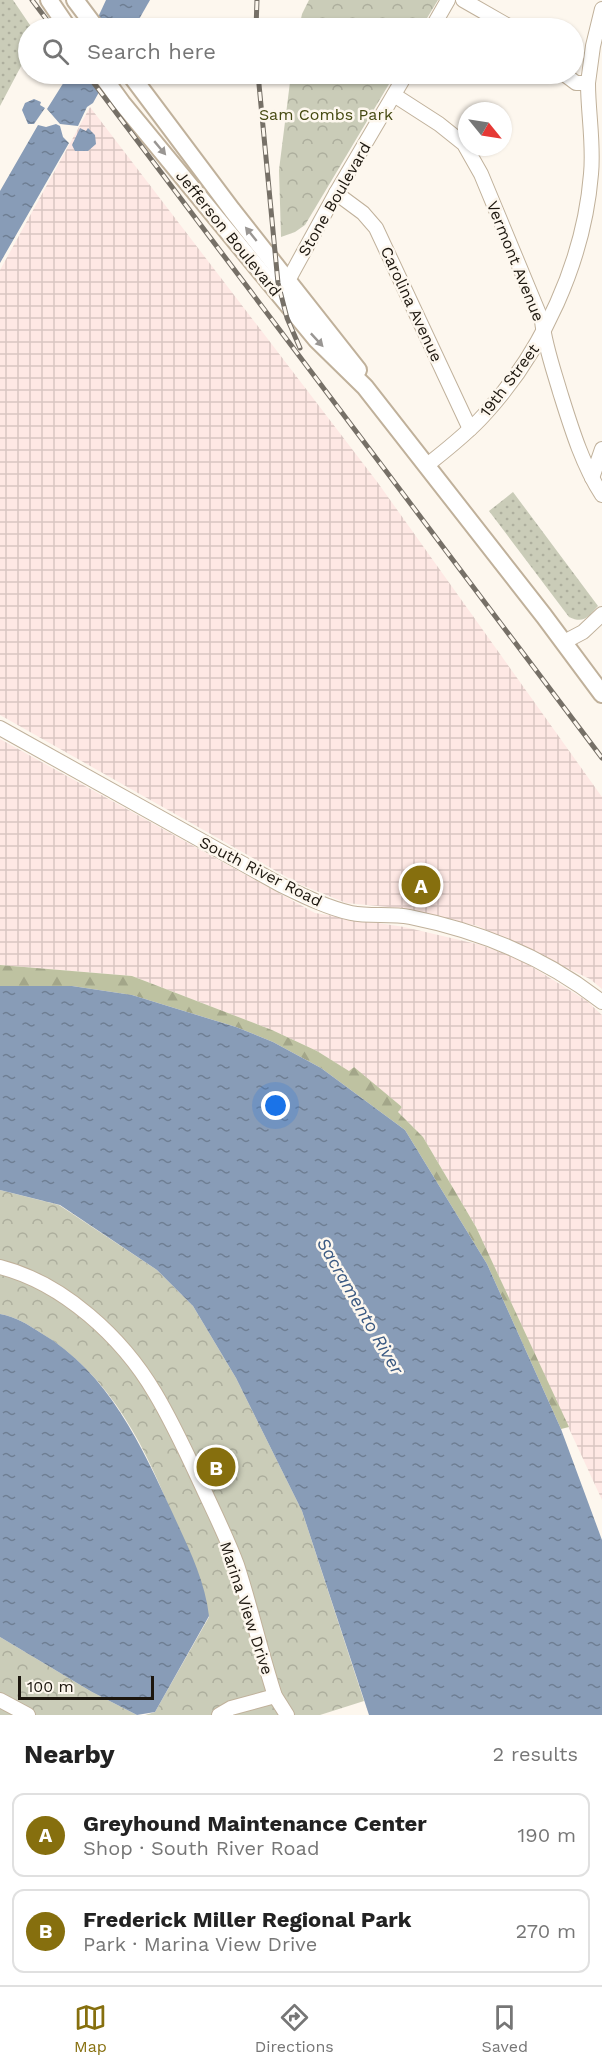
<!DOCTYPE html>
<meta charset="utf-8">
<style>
:root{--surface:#fff;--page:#f6f6f6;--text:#222;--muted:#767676;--line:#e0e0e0;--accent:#866f0e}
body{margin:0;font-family:"Work Sans",sans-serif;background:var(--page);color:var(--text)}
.compass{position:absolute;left:458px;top:102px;width:54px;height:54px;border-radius:50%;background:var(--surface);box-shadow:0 2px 4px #0004;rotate:120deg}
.scale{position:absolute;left:18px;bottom:15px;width:136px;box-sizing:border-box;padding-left:6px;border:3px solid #1c160e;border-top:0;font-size:16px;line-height:21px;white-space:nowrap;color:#1c160e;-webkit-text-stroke:4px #fdf7ee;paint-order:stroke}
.you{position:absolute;left:276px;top:1106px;width:21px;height:21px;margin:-15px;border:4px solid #fff;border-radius:50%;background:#1a73e8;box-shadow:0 0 0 9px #1a73e833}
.badge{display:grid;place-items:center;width:39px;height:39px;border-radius:50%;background:var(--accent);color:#fff;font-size:20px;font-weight:700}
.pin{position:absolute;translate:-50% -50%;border:3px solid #fff;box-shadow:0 2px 6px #0006}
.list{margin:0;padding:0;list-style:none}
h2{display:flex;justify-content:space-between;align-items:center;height:78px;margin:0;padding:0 24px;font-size:26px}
h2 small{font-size:20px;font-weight:400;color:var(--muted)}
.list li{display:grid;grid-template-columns:39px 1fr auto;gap:18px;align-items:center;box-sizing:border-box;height:84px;margin:0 12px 12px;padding:0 12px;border:2px solid var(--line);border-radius:12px}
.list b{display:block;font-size:22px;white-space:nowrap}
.list p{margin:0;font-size:20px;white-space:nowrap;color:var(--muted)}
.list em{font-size:20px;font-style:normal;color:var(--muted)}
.icon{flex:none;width:33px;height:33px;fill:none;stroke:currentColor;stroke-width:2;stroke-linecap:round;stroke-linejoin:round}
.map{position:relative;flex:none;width:602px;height:1715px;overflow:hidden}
.search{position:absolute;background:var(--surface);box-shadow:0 2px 4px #0004;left:18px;right:18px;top:18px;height:66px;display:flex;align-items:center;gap:15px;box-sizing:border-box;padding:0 21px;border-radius:33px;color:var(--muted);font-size:22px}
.sheet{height:270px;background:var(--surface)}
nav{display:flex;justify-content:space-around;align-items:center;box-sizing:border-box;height:84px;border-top:2px solid var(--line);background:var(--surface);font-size:16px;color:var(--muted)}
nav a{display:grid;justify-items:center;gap:3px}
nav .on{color:var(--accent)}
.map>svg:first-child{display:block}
</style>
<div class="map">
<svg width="602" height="1715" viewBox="0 0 602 1715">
<defs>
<pattern id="industrial-grid" width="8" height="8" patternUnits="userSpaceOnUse" patternTransform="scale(1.5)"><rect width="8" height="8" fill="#fee8e4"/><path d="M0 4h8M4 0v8" fill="none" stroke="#d9c6c2"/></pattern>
<pattern id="grass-dots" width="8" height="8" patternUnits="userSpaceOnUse" patternTransform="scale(1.5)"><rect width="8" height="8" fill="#caccb8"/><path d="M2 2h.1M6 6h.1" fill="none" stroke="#adae9d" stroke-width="1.8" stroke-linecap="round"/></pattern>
<pattern id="forest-firs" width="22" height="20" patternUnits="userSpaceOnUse" patternTransform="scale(1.5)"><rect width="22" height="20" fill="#bec2a1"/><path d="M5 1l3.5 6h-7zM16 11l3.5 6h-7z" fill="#a3a689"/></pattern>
<pattern id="park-crowns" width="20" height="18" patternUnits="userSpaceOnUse" patternTransform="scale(1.5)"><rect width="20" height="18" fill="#caccb8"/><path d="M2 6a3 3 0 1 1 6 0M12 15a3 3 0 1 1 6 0" fill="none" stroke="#adae9d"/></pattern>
<pattern id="water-ripples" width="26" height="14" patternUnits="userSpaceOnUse" patternTransform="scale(1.5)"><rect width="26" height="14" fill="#889cb7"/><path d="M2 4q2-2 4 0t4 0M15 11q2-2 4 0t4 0" fill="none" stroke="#6e7e93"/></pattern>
</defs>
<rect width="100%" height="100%" fill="#fdf7ee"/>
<g fill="url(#industrial-grid)">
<path d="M90 107 378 483 602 797V989L590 979 478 926 399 908 346 903 299 884 0 715V270Z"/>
<path d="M0 739 315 913 404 927 481 945 521 960 587 1001 602 1015V1500L476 1227 423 1137 398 1112 402 1107 353 1067 350 1072 317 1051 272 1030 132 976 0 965Z"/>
</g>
<g fill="url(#grass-dots)">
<path d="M0 0H13L32 28H28V53L0 106Z"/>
<path d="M513 492 598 606C588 617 584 624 569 617L489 511Z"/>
</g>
<path fill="url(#forest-firs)" d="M0 965 132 976 272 1030 317 1051 349 1071 354 1067 402 1107 398 1112 423 1137 476 1227 569 1427 561 1429 487 1264 405 1130 321 1068 273 1042 236 1027 132 995 72 986H0Z"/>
<g fill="url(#park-crowns)">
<path d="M309 0H438L421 28H299L302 14Z"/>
<path d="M291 74H395L305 225 295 232 281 237 279 170Z"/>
<path d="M0 1190 59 1205 157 1270 193 1306 236 1378 302 1511 364 1701 320 1715H145L155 1712 209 1617C172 1516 139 1392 41 1333 27 1324 16 1317 0 1314Z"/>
<path d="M0 1637 92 1692 137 1715H0Z"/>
</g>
<g fill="url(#water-ripples)">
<path d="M106 0H150L134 28H93Z"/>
<path d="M69 74H109L93 103 87 107 78 126 60 124 47 109Z"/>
<path d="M34 99 41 102 40 105 45 108 34 124H28L22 110 25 103Z"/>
<path d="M56 124 60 126 63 137 69 143 0 263V191L38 125 46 127Z"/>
<path d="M80 128 86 131 88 128 95 135 96 144 88 151H75L72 145Z"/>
<path d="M0 986H72L132 995 236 1027 273 1042 321 1068 405 1130 487 1264 561 1429 602 1540V1715H369L302 1511 236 1378 193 1306 157 1270 60 1205 0 1190Z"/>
<path d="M0 1314C16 1317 27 1324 41 1333 109 1373 141 1445 173 1514 188 1547 205 1580 209 1616L155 1712 137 1715 92 1692 0 1637Z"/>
</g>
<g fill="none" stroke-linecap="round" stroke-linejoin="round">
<defs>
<g id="minor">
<path d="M463 0 512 28"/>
<path d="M432 28 448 0"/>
<path d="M588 83 593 46 602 9"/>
<path d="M394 95 439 124 464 144 481 174 542 321C545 346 553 368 560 392 571 427 582 464 602 495"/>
<path d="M336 193 363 213 376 228 470 429"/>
<path d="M284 288 336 193 406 74"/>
<path d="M426 466C446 450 467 434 484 415 543 351 584 261 591 174 594 144 588 113 588 83H576L564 74"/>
<path d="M592 478 602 449"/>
<path d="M564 642 583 632 602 614"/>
<path d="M0 728 279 884C302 895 325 907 351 913 370 917 391 913 410 917 480 931 546 958 602 1002"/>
<path d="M0 1267C63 1283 122 1337 155 1393 173 1423 187 1454 202 1486 214 1512 227 1538 237 1565 251 1608 261 1653 275 1696L287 1715"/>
<path d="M0 1700 28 1715"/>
<path d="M219 1715 231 1708 275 1696"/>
</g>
<g id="major">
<path d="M49 0 68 28"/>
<path d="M75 0 96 28"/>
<path d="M101 74 122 103 316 339 365 387 544 616 602 694"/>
<path d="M130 74 232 210 358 370"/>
</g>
</defs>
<use href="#minor" stroke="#c0b19b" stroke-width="16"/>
<use href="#major" stroke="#c0b19b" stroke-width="20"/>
<use href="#minor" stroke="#fff" stroke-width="14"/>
<use href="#major" stroke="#fff" stroke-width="16"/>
<defs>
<g id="rail">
<path d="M32 0 53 28"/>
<path d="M256 28 257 0"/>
<path d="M87 74 602 758"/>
<path d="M258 74 278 283 287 318 300 348"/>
</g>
</defs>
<use href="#rail" stroke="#767067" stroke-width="5"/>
<use href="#rail" stroke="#fdf7ee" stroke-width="3" stroke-dasharray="9" stroke-linecap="butt"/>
</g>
<defs><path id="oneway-solid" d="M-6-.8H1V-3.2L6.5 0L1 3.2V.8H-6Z" transform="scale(1.5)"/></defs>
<g fill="#999693">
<use href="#oneway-solid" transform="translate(160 148) rotate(50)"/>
<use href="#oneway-solid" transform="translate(251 234) rotate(-129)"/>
<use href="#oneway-solid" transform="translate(317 340) rotate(47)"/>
</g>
<g text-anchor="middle" stroke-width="5" stroke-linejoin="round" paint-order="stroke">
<g font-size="16" fill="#454911" stroke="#fdf7ee">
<text x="326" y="120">Sam Combs Park</text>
</g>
<g font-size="16" fill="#1c160e" stroke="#fdf7ee">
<text transform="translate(334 199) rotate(-60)" y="6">Stone Boulevard</text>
<text transform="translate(229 233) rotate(51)" y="6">Jefferson Boulevard</text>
<text transform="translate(516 261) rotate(68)" y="6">Vermont Avenue</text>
<text transform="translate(412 304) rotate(65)" y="6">Carolina Avenue</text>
<text transform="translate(509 380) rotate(-53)" y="6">19th Street</text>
<text transform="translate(261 871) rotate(27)" y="6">South River Road</text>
<text transform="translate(247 1608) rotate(72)" y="6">Marina View Drive</text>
</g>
<g font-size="18" font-style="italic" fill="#3a5982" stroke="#fdf7ee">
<text transform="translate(360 1306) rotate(60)" y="6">Sacramento River</text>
</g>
</g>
</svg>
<svg class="compass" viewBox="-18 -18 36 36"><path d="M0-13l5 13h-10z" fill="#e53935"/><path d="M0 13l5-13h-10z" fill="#767676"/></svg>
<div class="scale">100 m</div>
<div class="you"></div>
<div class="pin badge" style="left:421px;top:885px">A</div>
<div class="pin badge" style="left:216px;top:1467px">B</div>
<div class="search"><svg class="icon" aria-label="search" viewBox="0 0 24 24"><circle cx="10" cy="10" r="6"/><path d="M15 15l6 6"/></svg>Search here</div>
</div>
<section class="sheet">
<h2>Nearby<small>2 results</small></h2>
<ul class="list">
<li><span class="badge">A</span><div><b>Greyhound Maintenance Center</b><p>Shop · South River Road</p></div><em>190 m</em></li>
<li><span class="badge">B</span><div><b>Frederick Miller Regional Park</b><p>Park · Marina View Drive</p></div><em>270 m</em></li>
</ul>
</section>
<nav>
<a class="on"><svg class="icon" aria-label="map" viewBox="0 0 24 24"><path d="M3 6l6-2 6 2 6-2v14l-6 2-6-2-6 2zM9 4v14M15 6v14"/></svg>Map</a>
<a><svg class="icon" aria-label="directions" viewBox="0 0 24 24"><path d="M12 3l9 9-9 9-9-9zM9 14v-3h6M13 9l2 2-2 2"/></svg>Directions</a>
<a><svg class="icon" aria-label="saved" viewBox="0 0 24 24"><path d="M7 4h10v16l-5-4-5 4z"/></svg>Saved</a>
</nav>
